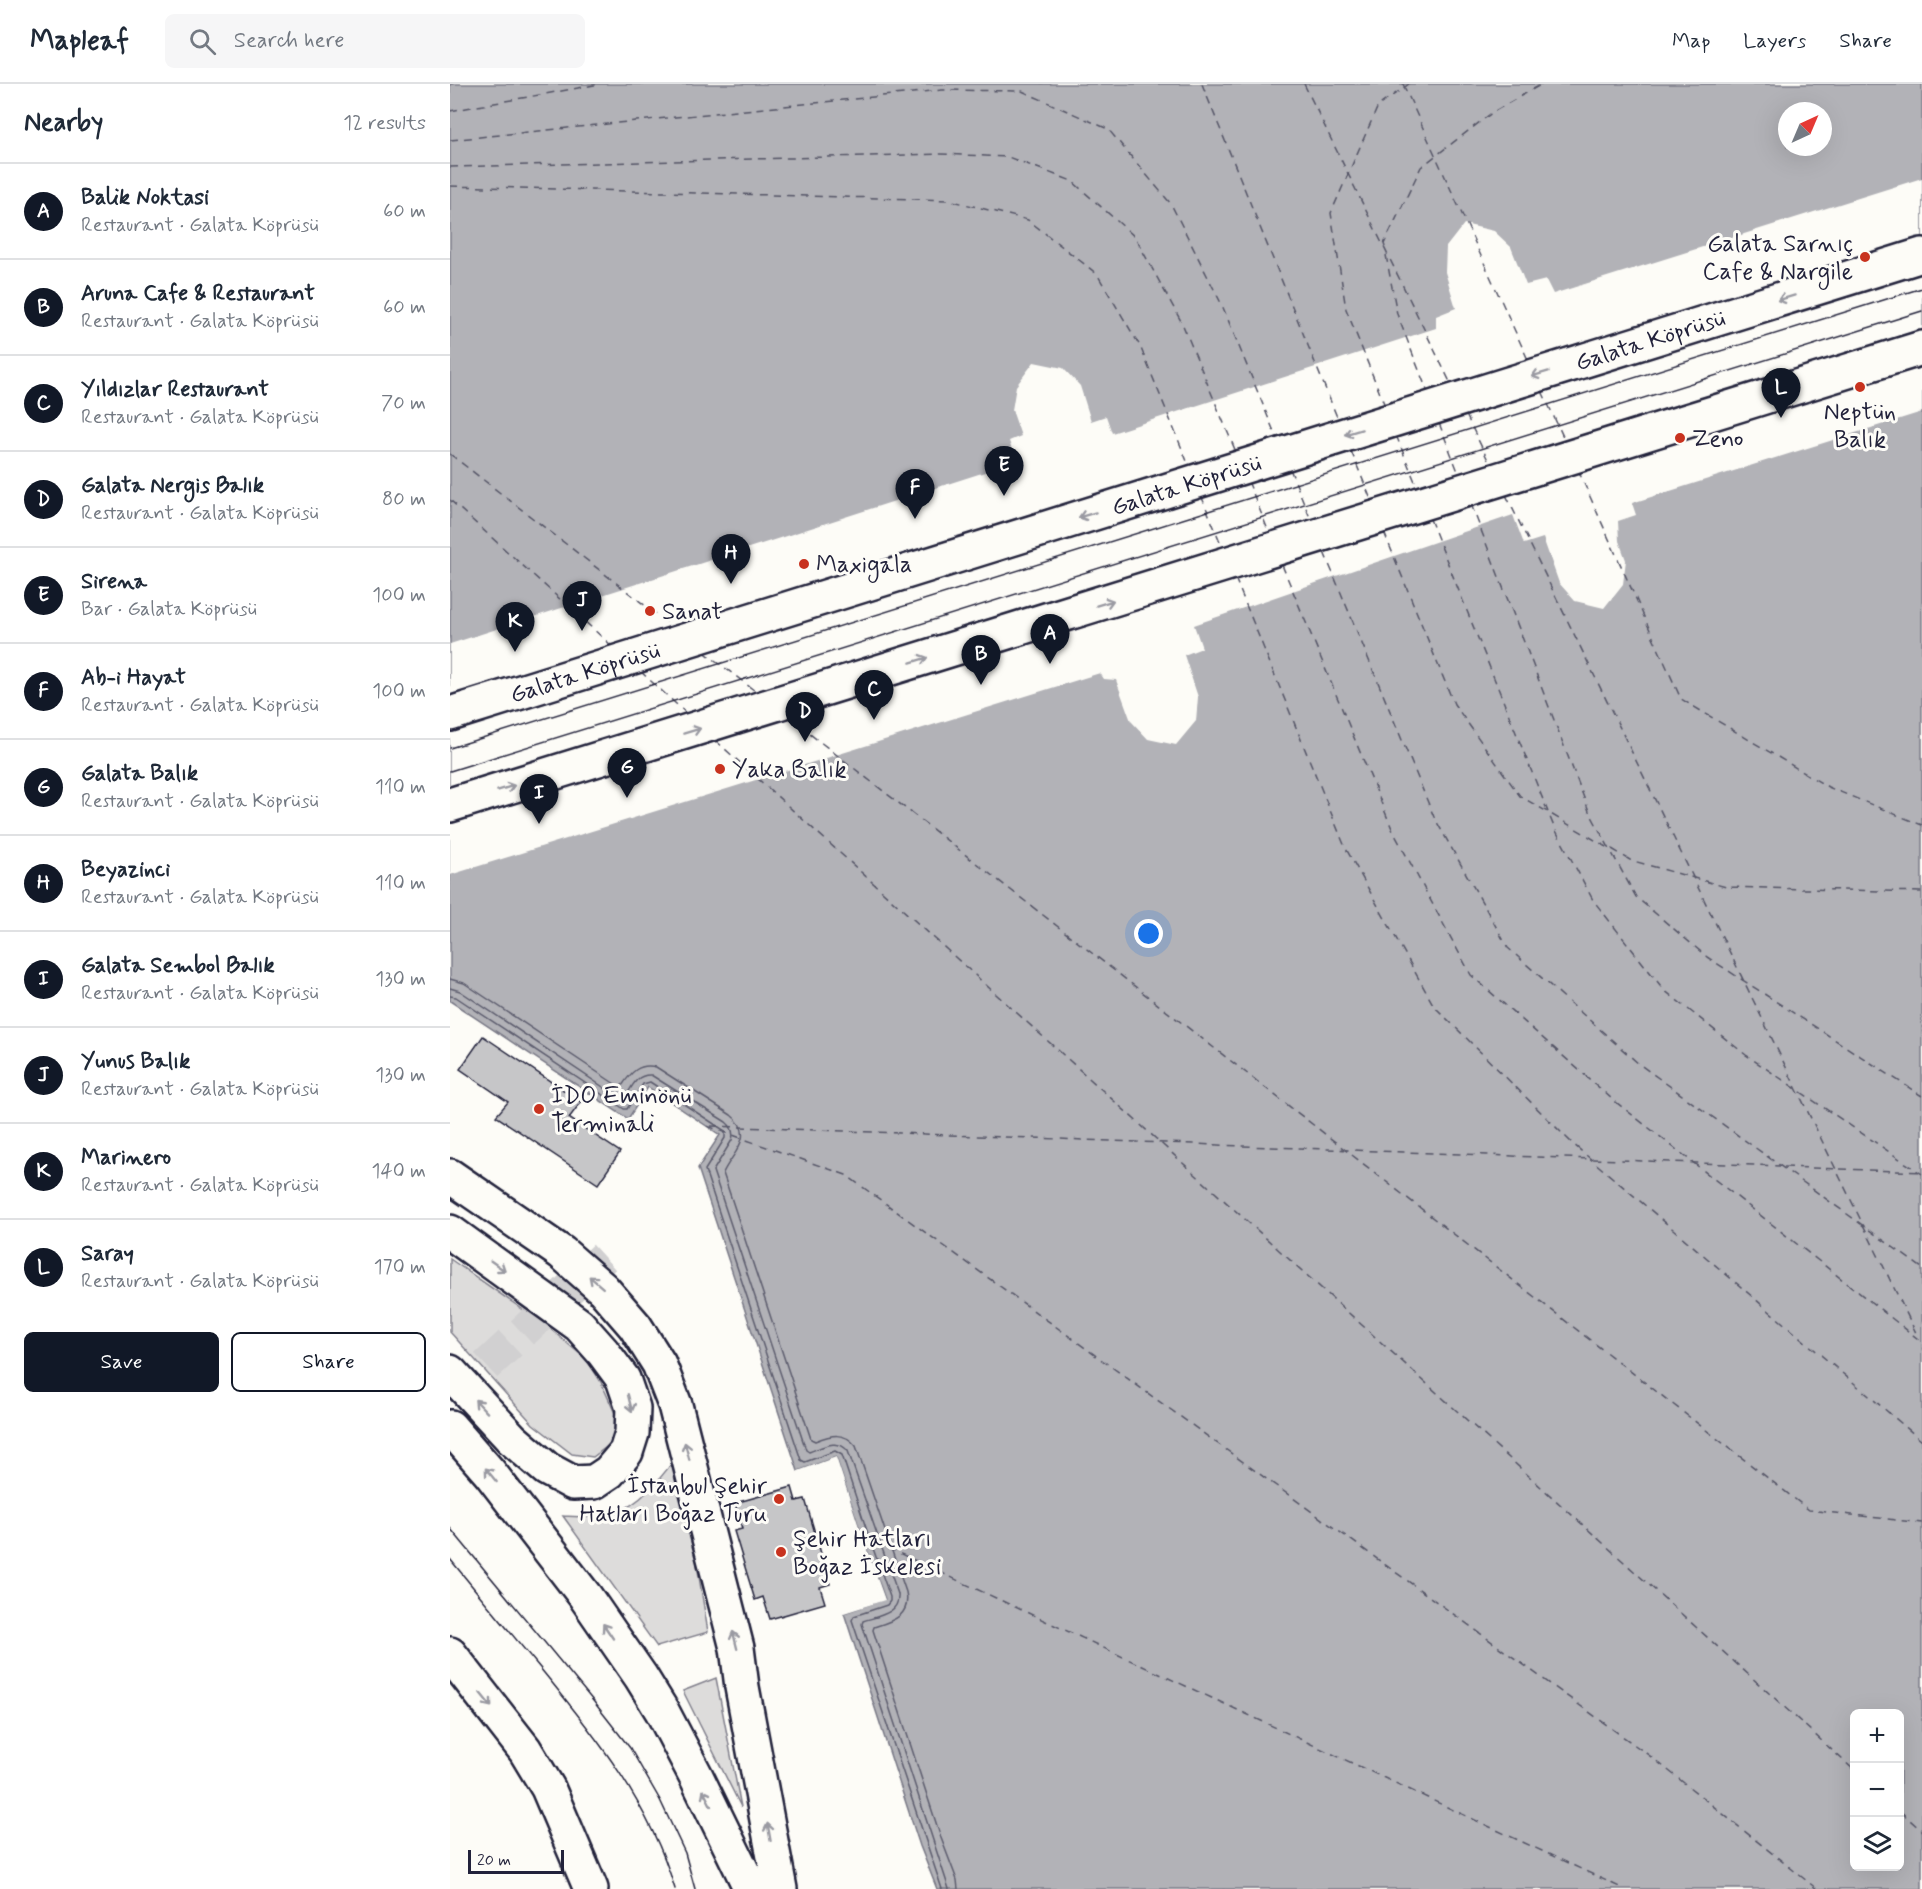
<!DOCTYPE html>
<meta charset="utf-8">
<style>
:root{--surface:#fff;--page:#f6f6f7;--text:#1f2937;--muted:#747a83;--line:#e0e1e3;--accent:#111827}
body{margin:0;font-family:Mynerve,sans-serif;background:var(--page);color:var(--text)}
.controls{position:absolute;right:18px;bottom:18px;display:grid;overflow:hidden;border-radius:9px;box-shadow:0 6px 24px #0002}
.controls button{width:54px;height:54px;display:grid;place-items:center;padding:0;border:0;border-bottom:2px solid var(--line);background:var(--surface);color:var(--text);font:30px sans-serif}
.compass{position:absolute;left:1328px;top:18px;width:54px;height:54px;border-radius:50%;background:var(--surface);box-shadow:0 6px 24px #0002;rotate:44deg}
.scale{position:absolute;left:18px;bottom:15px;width:96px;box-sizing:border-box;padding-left:6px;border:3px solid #22223b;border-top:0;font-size:16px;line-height:21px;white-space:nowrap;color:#22223b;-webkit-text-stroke:4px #fdfcf7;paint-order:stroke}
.you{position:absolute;left:699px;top:850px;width:21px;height:21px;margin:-15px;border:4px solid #fff;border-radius:50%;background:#1a73e8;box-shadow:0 0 0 9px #1a73e833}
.badge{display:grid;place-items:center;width:39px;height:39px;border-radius:50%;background:var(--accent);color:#fff;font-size:20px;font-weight:700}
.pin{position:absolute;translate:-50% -50px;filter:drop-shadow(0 2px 3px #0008)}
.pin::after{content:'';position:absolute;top:32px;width:21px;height:18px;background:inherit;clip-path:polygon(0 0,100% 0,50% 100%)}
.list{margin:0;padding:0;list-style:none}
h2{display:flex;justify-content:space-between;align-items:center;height:78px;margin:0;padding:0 24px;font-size:26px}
h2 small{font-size:20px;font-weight:400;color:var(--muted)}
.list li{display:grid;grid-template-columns:39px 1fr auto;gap:18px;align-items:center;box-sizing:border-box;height:96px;padding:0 24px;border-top:2px solid var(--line)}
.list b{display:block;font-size:22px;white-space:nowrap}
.list p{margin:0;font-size:20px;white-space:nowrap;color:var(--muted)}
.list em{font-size:20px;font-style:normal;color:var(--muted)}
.actions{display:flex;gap:12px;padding:18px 24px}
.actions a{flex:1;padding:14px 0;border:2px solid var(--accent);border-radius:9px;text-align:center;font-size:21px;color:var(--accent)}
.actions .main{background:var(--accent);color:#fff}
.icon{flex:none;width:33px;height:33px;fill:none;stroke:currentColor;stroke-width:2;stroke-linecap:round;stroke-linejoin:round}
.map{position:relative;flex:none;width:1472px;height:1805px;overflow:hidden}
header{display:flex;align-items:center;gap:36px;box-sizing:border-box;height:84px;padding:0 30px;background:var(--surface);border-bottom:2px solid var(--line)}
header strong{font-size:28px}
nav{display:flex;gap:33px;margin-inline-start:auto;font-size:21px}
.search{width:420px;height:54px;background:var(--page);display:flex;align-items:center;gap:15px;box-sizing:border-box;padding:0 21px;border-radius:9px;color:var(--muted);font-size:22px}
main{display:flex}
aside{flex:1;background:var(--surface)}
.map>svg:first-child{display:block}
</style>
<header>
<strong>Mapleaf</strong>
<div class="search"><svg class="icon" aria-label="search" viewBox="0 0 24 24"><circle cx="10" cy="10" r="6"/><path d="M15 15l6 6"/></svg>Search here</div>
<nav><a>Map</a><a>Layers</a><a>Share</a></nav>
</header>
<main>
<aside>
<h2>Nearby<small>12 results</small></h2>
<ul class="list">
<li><span class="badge">A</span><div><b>Balik Noktasi</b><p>Restaurant · Galata Köprüsü</p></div><em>60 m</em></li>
<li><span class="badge">B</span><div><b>Aruna Cafe &amp; Restaurant</b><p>Restaurant · Galata Köprüsü</p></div><em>60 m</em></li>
<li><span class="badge">C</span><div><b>Yıldızlar Restaurant</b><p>Restaurant · Galata Köprüsü</p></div><em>70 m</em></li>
<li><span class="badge">D</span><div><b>Galata Nergis Balık</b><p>Restaurant · Galata Köprüsü</p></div><em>80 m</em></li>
<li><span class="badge">E</span><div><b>Sirena</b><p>Bar · Galata Köprüsü</p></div><em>100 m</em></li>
<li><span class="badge">F</span><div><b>Ab-i Hayat</b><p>Restaurant · Galata Köprüsü</p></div><em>100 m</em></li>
<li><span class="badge">G</span><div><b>Galata Balık</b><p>Restaurant · Galata Köprüsü</p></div><em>110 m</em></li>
<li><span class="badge">H</span><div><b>Beyazinci</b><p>Restaurant · Galata Köprüsü</p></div><em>110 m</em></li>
<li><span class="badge">I</span><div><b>Galata Sembol Balık</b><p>Restaurant · Galata Köprüsü</p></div><em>130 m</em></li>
<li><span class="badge">J</span><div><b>Yunus Balık</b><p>Restaurant · Galata Köprüsü</p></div><em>130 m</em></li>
<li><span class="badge">K</span><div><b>Marinero</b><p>Restaurant · Galata Köprüsü</p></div><em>140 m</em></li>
<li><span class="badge">L</span><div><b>Saray</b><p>Restaurant · Galata Köprüsü</p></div><em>170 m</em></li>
</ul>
<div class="actions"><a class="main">Save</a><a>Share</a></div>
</aside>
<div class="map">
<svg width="1472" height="1805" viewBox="0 0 1472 1805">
<rect width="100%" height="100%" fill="#fdfcf7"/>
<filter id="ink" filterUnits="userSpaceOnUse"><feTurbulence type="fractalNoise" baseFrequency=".0167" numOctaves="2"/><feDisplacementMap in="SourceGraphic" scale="12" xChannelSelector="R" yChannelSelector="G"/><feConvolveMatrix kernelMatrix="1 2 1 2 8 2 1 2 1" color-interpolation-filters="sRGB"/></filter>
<g filter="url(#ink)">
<g fill="#dddcdb" stroke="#807f8b" stroke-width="1.5">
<path d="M0 1175 98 1243 137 1276 151 1298 167 1334 164 1357 143 1373 122 1370 83 1340 0 1248Z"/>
<path d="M229 1370 258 1548 207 1563 113 1432C130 1433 149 1435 165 1429 193 1419 212 1392 229 1370Z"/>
<path d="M266 1594 291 1723 233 1607Z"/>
</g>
<path fill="#b2b2b7" stroke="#787885" stroke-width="1.5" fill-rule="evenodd" d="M0 0H1472V1805H487L470 1762 394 1529 435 1515 412 1452 386 1373 348 1387 248 1084 270 1051 198 1003 178 1035 0 917ZM1337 27H1373V63H1337ZM1404 1630H1450V1782H1404Z"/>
<g fill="#fdfcf7">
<path d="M1472 94V328L1182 419 1186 431 1168 437 1169 457 1176 476 1173 500 1154 524 1125 517 1109 499 1093 454 1074 460 1063 431 744 541 752 564 734 571 748 613 746 637 726 661 698 655 681 637 666 596 654 595 650 589 0 791V560L566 378 559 357 571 352 562 326 566 302 584 278 613 284 630 302 641 337 656 332 662 349 986 244V232L1006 224 995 188 996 163 1014 140 1044 147 1061 163 1076 201 1096 196 1103 210Z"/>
<path d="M386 1373 412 1452 435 1516 394 1529 391 1528 431 1514 409 1453 384 1377 347 1389 348 1387Z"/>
</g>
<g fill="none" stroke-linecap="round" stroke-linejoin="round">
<g stroke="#5c5c6d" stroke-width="1.5">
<path d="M0 895 14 899 168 1002H172C181 988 189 979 206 983L281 1031C307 1052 282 1069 273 1089L361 1355 365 1357C381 1351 394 1347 406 1362L456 1508C461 1532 443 1537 424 1543L423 1546 491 1754 507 1796 508 1805"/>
<path d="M0 904 10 907 171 1015 175 1014C182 1003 186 990 201 991L276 1038C282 1043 284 1049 282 1056L263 1087 356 1366 359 1368C373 1363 387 1354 398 1367L448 1510C450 1530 428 1532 413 1537L412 1540 499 1805"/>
<path d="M0 912 6 913 174 1025H177L193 1000 200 998 275 1047V1054L255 1086 351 1376 355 1378 385 1367 392 1371 418 1450 440 1513V1517L437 1521 404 1532 402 1536 492 1805"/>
</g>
<g stroke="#545466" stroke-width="1.5" stroke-dasharray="8 6" stroke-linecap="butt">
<path d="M752 0 889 338"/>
<path d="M854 0 1002 302"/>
<path d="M953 0 1079 278"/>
<path d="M0 27 150 0"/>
<path d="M0 56 492 6 572 7 658 45 721 120 772 221 827 355"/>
<path d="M0 83 491 70 558 73 622 97 685 153 732 239 786 368"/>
<path d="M0 102 499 116 578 136 647 190 690 262 739 382"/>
<path d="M935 163 934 160 971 83 1043 28 1092 0"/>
<path d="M936 171 947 230 978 309"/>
<path d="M1092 307 1115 357"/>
<path d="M935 322 896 225 881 129 928 22 959 0"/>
<path d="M1016 331 1040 380"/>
<path d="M989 339 1009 390"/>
<path d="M946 351 968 405"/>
<path d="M901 367 922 418"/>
<path d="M0 370 223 543"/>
<path d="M840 385 861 436"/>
<path d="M1128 386 1231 615 1378 703 1472 741"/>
<path d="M798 397 820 451"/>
<path d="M751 411 773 465"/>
<path d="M1056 411 1468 1253"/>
<path d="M0 416 162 562"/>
<path d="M1021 420 1139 727 1186 813 1257 873 1472 1012"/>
<path d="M980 435 1104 743 1143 816 1214 906 1296 971 1472 1090"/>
<path d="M934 448 1004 620 1070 712 1157 763"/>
<path d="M874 468 984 733 1058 864 1189 980 1472 1184"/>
<path d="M832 481 943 747 1021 891 1162 1015 1472 1258"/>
<path d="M785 494 895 763 984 922 1123 1060 1472 1357"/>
<path d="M253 567 309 610"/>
<path d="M190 587 237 630"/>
<path d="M338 633 1359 1426 1472 1439"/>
<path d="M265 656 1404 1686"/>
<path d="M1162 765 1180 776 1276 803 1472 808"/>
<path d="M257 1042 396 1091 1204 1675 1367 1805"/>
<path d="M261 1042 1329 1082"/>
<path d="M1334 1083 1472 1088"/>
<path d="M412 1452 1174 1805"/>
<path d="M1450 1727 1472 1747"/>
</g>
</g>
<g fill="#c6c6c8" stroke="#22223b" stroke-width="1.5">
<path d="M33 952 131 1018 119 1034 170 1068 148 1100 46 1032 58 1018 10 985Z"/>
<path d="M342 1403 346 1417 355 1415 380 1500 370 1503 375 1519 320 1535 313 1513 305 1516 284 1447 292 1445 285 1419Z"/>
</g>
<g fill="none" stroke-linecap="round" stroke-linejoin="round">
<path stroke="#d1d0d1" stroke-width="33" stroke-dasharray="33 16" stroke-linecap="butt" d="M0 1315 154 1173"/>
<defs>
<g id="major">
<path id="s1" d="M0 630 1472 171"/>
<path d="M0 721 1472 264"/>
<path d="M0 1092 112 1169 153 1205 185 1242 209 1280 225 1321 287 1564 292 1603 330 1805"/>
<path d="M0 1148 129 1241 153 1268 173 1295 183 1324 182 1349 176 1368 159 1388 144 1398 123 1399 97 1385 62 1355 0 1288"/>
<path d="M0 1343 40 1389 135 1512 191 1593 212 1627 246 1692 301 1805"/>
<path d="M0 1570 75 1666 98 1704 141 1805"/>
</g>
</defs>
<use href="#major" stroke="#22223b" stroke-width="38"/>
<use href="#major" stroke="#fdfcf7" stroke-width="33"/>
<g stroke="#22223b" stroke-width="1.5">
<path d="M0 664 1472 204"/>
<path d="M0 687 1472 227"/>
<path d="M0 1444 144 1618 180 1664 210 1716 235 1769 245 1805"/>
<path d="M0 1475C30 1512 60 1548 90 1584 146 1652 200 1720 225 1805"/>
</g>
</g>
<defs><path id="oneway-shaft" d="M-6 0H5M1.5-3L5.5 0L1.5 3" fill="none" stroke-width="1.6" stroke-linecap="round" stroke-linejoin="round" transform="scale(1.5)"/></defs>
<g stroke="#9a9aa2">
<use href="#oneway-shaft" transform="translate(1336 214) rotate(163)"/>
<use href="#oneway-shaft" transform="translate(1090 290) rotate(163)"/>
<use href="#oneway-shaft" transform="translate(903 348) rotate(163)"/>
<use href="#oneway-shaft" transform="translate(637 431) rotate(163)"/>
<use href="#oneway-shaft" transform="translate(655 519) rotate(-17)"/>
<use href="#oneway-shaft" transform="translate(469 576) rotate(-17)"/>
<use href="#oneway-shaft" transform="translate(242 647) rotate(-17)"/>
<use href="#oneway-shaft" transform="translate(56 704) rotate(-17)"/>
<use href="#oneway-shaft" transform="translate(48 1182) rotate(35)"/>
<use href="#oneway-shaft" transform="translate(146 1198) rotate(-139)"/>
<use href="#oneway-shaft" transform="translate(180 1319) rotate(76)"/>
<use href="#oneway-shaft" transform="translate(31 1322) rotate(-133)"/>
<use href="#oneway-shaft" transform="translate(237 1367) rotate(-105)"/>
<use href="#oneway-shaft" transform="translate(41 1391) rotate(-129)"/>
<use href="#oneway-shaft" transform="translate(158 1547) rotate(-124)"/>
<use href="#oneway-shaft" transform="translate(285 1556) rotate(-104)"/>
<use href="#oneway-shaft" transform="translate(36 1616) rotate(51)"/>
<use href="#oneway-shaft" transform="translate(257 1714) rotate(-117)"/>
<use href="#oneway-shaft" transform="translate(319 1748) rotate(-100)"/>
</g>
</g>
<g fill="#c8321e" stroke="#fdfcf7" stroke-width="2">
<circle cx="1415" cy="173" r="6"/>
<circle cx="1410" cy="303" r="6"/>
<circle cx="1230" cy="354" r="6"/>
<circle cx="354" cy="480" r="6"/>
<circle cx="200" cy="527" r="6"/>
<circle cx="270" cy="685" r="6"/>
<circle cx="89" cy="1025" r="6"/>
<circle cx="329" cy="1415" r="6"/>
<circle cx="331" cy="1468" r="6"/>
</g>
<g text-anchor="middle" stroke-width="6" stroke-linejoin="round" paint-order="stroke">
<g font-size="24" fill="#22223b" stroke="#fdfcf7" text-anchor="start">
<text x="1403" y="167" text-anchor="end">Galata Sarnıç<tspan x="1403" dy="28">Cafe &amp; Nargile</tspan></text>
<text x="1410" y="335" text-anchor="middle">Neptün<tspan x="1410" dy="28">Balık</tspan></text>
<text x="1242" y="362">Zeno</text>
<text x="366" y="488">Maxigala</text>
<text x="212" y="535">Sanat</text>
<text x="282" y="693">Yaka Balık</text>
<text x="101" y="1019">İDO Eminönü<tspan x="101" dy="28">Terminali</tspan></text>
<text x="317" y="1409" text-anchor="end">İstanbul Şehir<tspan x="317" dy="28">Hatları Boğaz Turu</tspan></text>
<text x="343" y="1462">Şehir Hatları<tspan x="343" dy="28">Boğaz İskelesi</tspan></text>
</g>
<g font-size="24" fill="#22223b" stroke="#fdfcf7">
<text dy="8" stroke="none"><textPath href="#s1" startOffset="1257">Galata Köprüsü</textPath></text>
<text dy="8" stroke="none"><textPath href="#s1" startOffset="771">Galata Köprüsü</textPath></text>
<text dy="8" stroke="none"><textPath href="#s1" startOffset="141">Galata Köprüsü</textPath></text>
</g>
</g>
</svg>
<div class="controls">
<button>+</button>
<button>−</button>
<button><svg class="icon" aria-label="layers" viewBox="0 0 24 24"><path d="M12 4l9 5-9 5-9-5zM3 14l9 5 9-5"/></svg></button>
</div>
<svg class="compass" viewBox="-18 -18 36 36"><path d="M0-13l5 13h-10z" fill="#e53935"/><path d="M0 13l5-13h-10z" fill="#747a83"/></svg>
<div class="scale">20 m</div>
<div class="you"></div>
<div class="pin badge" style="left:600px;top:580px">A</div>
<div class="pin badge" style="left:531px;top:601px">B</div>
<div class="pin badge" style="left:424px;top:636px">C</div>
<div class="pin badge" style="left:355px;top:658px">D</div>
<div class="pin badge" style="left:554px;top:412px">E</div>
<div class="pin badge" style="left:465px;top:435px">F</div>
<div class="pin badge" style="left:177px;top:714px">G</div>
<div class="pin badge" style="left:281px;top:500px">H</div>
<div class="pin badge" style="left:89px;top:740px">I</div>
<div class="pin badge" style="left:132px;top:547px">J</div>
<div class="pin badge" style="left:65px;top:568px">K</div>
<div class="pin badge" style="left:1331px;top:334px">L</div>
</div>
</main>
